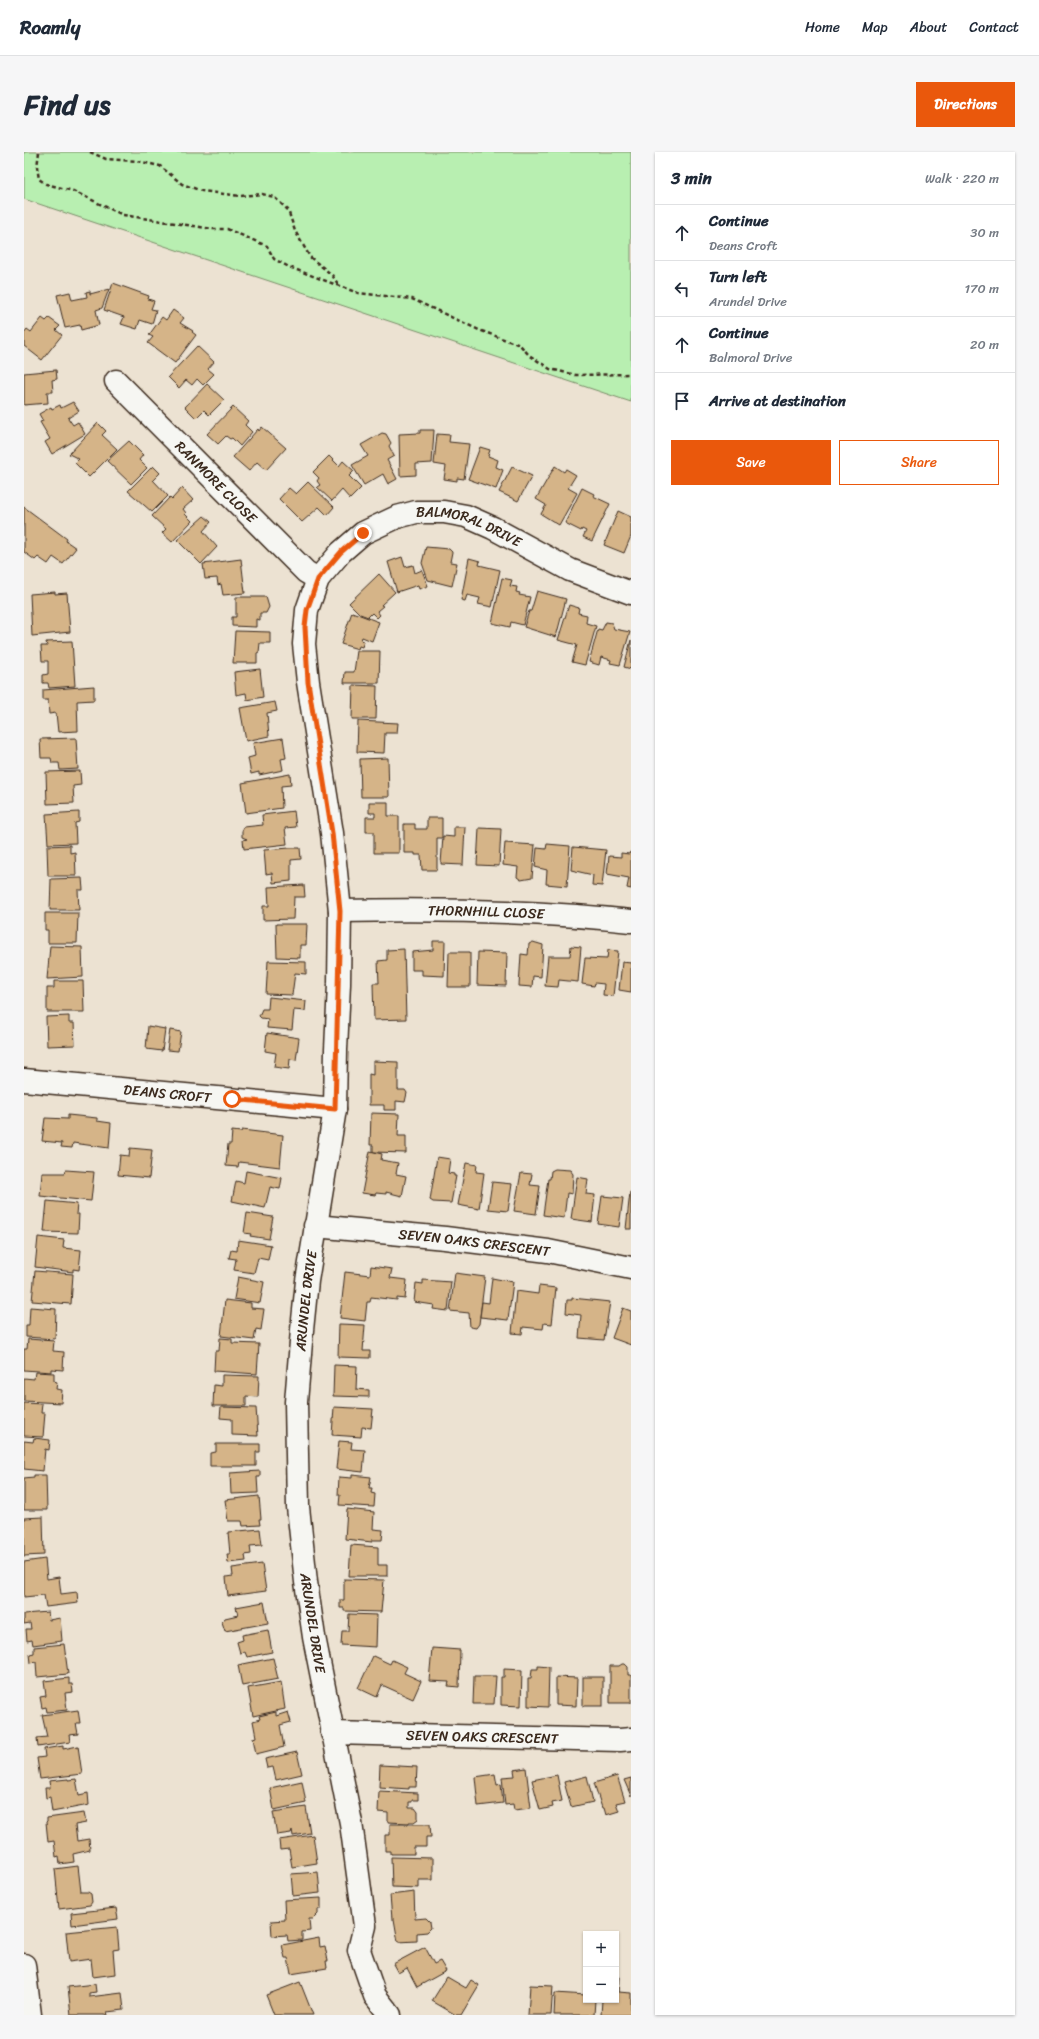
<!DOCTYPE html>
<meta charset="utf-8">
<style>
:root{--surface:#fff;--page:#f6f6f7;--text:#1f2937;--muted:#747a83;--line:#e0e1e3;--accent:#ea580c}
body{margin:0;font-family:Sriracha,sans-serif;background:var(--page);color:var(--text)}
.controls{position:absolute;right:12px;bottom:12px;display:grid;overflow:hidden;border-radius:0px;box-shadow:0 1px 3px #0004}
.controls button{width:36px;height:36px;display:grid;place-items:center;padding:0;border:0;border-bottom:1px solid var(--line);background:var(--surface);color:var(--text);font:20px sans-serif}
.stop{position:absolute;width:12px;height:12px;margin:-9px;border:3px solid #ea580c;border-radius:50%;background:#fff}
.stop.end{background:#ea580c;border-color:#fff;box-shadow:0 1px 4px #0008}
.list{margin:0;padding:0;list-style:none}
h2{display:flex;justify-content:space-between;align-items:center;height:52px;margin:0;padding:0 16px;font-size:17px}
h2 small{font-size:13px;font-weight:400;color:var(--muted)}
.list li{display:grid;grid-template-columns:26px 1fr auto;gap:12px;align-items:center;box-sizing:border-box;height:56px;padding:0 16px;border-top:1px solid var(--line)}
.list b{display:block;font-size:15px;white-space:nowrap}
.list p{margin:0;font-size:13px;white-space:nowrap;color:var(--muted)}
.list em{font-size:13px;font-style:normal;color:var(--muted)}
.actions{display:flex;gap:8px;padding:12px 16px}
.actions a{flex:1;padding:9px 0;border:1px solid var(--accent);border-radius:0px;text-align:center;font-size:14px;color:var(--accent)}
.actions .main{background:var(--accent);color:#fff}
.icon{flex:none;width:22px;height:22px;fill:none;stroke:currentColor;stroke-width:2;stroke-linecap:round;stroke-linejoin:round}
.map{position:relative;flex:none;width:607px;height:1863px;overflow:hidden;border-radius:0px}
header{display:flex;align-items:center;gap:24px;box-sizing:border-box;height:56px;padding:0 20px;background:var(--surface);border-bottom:1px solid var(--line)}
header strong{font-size:19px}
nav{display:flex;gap:22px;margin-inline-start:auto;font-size:14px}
.intro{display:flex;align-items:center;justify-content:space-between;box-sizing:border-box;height:96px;padding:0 24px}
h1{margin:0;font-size:28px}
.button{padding:10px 18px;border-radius:0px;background:var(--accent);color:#fff;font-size:14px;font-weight:700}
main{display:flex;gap:24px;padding:0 24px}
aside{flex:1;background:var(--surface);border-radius:0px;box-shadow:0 1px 3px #0004}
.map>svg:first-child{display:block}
</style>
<header>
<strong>Roamly</strong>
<nav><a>Home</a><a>Map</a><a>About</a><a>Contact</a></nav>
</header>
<div class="intro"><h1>Find us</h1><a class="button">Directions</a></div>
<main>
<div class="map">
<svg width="607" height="1863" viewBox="0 0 607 1863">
<rect width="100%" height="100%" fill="#ece2d2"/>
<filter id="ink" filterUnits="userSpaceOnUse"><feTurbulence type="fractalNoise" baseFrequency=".025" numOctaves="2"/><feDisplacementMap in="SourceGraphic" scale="8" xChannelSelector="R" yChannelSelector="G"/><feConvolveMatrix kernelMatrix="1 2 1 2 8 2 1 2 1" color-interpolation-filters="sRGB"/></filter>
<g filter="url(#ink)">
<path fill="#b8efb1" stroke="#7a8c68" d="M0 0H607V250L0 47Z"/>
<g fill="#d5b488" stroke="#3b2a1e">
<path d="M89 131 125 144 124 147 130 149 127 157 132 158 128 172 116 168 113 177 97 172 100 165 80 158Z"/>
<path d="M85 137 78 156 72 158 75 173 57 178 56 173 41 176 33 143 46 140 48 148 63 145 62 140 66 139V142Z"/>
<path d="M149 158 160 166 156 171 169 179 168 180 172 183 151 211 124 191 129 185 125 183 138 165 142 168Z"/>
<path d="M18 166 22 169 25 166 36 174 32 178 38 183 18 208 0 194V181L3 177 7 180Z"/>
<path d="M173 194 190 210 184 217 190 222 179 233 173 227 168 233 162 228 155 236 144 225Z"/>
<path d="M32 218 33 227 28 228 29 240H23L24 251 0 253V221Z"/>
<path d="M183 232 200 248 185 263 180 258 172 266 161 255Z"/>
<path d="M49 250 55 259 44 266 49 273 54 270 61 282 28 302 21 290 26 287 16 270 19 269 15 262 27 255 28 257 36 253 37 256Z"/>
<path d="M209 255 224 269 221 273 228 280 216 294 208 286 206 287 202 284 194 292 183 282Z"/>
<path d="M74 271 82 279 78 283 93 297 65 325 51 311 55 307 45 302Z"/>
<path d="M238 275 262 296 242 318 233 310 225 319 209 305 234 277 235 279Z"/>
<path d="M396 278H410L408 311 392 312V323L376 324 375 282 396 281Z"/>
<path d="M358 281 362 282 367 291 365 294 370 304 363 308 373 327 364 332 359 322 340 333 328 313 344 304 337 293Z"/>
<path d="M413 282 426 283 425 290 445 292 440 327 433 326V329L420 327 422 314 410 312Z"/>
<path d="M105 289 119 303 115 308 123 316 107 332 83 309Z"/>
<path d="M456 295 466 298 464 304 474 308 472 315 479 318 472 337 444 327Z"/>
<path d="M305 304 315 314 319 309 330 319 325 324 337 336 326 347 318 338 308 349 293 335 296 333 293 329 295 326 289 320Z"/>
<path d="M129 314 136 321 129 328 144 344 128 360 104 339Z"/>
<path d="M531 314 540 320 542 317 552 323 544 336 553 341 535 373 517 362 522 353 512 347Z"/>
<path d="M488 315 508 324 494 349 475 340Z"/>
<path d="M284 330 310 355 303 363 295 355 278 370 255 347 265 336 272 342Z"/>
<path d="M158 336 169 348 159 357 162 361 161 362 168 369 148 390 138 381 142 377 128 364 146 345 148 347Z"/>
<path d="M558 336 570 342 569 344 586 352 568 389 559 385 562 379 558 377 557 379 541 371Z"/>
<path d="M0 355 43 387 42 389 52 396 39 412 29 405 24 412 14 405 11 408 0 400Z"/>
<path d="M594 359 607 365V384L600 401 580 393Z"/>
<path d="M180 364 187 370 179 379 193 395 177 412 153 388Z"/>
<path d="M402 395 425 397 428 400 426 410 433 411 428 434 404 428 398 411Z"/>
<path d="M378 405 381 415 389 413 391 421 398 418 404 434 395 437 394 433 373 440 364 410Z"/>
<path d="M445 406 456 409 455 413 476 418 468 455 454 452 456 446 443 443 441 449 437 448Z"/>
<path d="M217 407 221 441 199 443 197 432 194 433 193 426 181 427 179 412Z"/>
<path d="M355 422 371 440 357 453 359 454 353 459 356 463 353 466 348 461 344 465 336 462 325 451Z"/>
<path d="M478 426 488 428 486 434 493 435 492 440 496 441 495 443 506 445 499 473 487 470 486 475 468 471Z"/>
<path d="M513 439 542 447 532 485 500 475 505 459H507Z"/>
<path d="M31 440V442L43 441 46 480 8 484 6 442Z"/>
<path d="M212 445H242L245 455 242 461H236V468L232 467V475L208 474V465H212Z"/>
<path d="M545 453 555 456 554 461 563 463 562 471 572 474 561 513 548 510 553 493 534 488Z"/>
<path d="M328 460 355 470 348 489 338 485 337 488 340 489 338 495 335 494 334 497 317 492Z"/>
<path d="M582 470 588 471 590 477 606 480 596 513 586 511 587 508 577 505 575 513 565 510 574 477 578 478Z"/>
<path d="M211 479 246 480V491H236L235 500 233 501V511H209Z"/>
<path d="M607 488V517L600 515Z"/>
<path d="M48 489 51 534 25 536 24 531H19V523L24 522V509H18L17 494H23L22 490Z"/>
<path d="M333 499H356L355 531H320L321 520H330Z"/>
<path d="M236 517 239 545 223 548 222 541 212 543 210 520Z"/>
<path d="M329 533 353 534 352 567H328Z"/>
<path d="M70 534V548L53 549 54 579 34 580 32 561 25 562 24 548H19V538Z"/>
<path d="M251 550 253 559 243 561 245 584 222 589 216 556Z"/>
<path d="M334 569 374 571 373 581H361L360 601 333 600Z"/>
<path d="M52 586 54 617 36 618 35 611H28L27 606H17L16 587Z"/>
<path d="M259 586 262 606 257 607 259 618 235 623V620L227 622 224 606 231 604 229 591Z"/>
<path d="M364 606 365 645H337L336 607Z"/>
<path d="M56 619 57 633 49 634 50 651 23 652 22 620Z"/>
<path d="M266 622 267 633 257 634 258 656 222 661 218 631Z"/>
<path d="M345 650H364V664H375V701H350V680H342V665H351V661H345Z"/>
<path d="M270 659 272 675 261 676 263 692 220 697 219 688 223 687 218 685V679L220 675 239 673 238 663Z"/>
<path d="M55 660V670L51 671 52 691 24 692 22 662Z"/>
<path d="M403 666H418V686H413V718H398L397 703H391V701H380V672H391V677H403Z"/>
<path d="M430 675H441L439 713 417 712 419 684 430 685Z"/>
<path d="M455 676 477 677 475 714 453 713Z"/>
<path d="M481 691 511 693 508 726 497 728 493 725 494 715 479 713Z"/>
<path d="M523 692 546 694 543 734 522 732 523 718 511 715 513 696 522 697Z"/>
<path d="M46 693V701L51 700 52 724H24L23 694Z"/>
<path d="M549 695 582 698 578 734 568 733 569 723 547 718Z"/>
<path d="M266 696H276L277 707 267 708V729L249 731 248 721 242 722 240 698Z"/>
<path d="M606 700H607V737L603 736 605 726 583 722 585 704 597 705V701L605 702Z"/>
<path d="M58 726 59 738H54L55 758H26L27 727Z"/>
<path d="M280 733 281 745H270L269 767 239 768V754H245L244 735Z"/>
<path d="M21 761H54L53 791H24V778H21Z"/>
<path d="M252 772H283L282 793H276V806L253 805Z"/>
<path d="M409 789H421L420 824 398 823V818H388V800L409 798Z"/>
<path d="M509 790 519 793 517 825 509 824 508 835 495 834 497 802 504 803 505 792Z"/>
<path d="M26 794 58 795 59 825 23 827Z"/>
<path d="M547 794 557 795 554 830 535 828 534 835 521 834 524 804H546Z"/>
<path d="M380 797 382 867 350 868 349 831H355L354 809 363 808V798Z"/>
<path d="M584 798 594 799 589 844 579 843 580 832 571 831 570 834 558 832 561 806 583 807Z"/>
<path d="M425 800H446V835H424Z"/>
<path d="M454 800 483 801 482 834 453 833Z"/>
<path d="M244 809 282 810V822L271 821 268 843 242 842Z"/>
<path d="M598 810 607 811V840L595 838Z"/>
<path d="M30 829H59L60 860H23V836H30Z"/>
<path d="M245 845 282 849 281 859 270 858 268 878 243 876 244 867 237 866 235 864 238 857H244Z"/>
<path d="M45 864V871H50L51 893 23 894 22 865Z"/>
<path d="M124 874 141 877 138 899 122 897Z"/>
<path d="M146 878 157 880 154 899 143 898Z"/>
<path d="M243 881 275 886 272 908 266 907 265 917 250 915 252 901 241 899Z"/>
<path d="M349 909 374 910V938H381L383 941 381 950 372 949V958H360V953H345V922L349 923Z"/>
<path d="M347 961 375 962 374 984H382V1001L349 1000V993H346Z"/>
<path d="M44 963 73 966V969L87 971 85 996 49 991 48 996 37 995 38 991 18 989 21 966 44 967Z"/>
<path d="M218 978 259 983 256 1015 215 1010 214 1015 202 1014 204 992H207L208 979 217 980Z"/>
<path d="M106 996 128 998 125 1026 94 1023 96 1003 105 1004Z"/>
<path d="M346 999 358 1002 357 1008 374 1011 372 1022 382 1024 378 1044 362 1040V1042L352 1041 351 1043 338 1041Z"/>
<path d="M413 1005 426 1007 424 1021 430 1022V1024H432L427 1051 409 1050 406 1048Z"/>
<path d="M442 1011 453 1013 452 1020 460 1021 455 1057 434 1053Z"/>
<path d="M531 1017 546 1018 549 1022 548 1042 543 1041 540 1066 519 1063 524 1027H526L527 1019Z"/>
<path d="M42 1018 70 1020 67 1049 16 1044 18 1021H41Z"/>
<path d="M222 1019 258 1026 256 1037 246 1035 241 1056 208 1049 212 1029 220 1031Z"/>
<path d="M497 1021 508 1022 506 1033 516 1034 512 1062 490 1059Z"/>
<path d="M553 1025 564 1027 562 1042 571 1043 568 1070 547 1067Z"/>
<path d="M468 1030 488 1032 484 1059 464 1057Z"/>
<path d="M606 1040H607V1077H602Z"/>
<path d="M578 1044 599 1046 595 1075 574 1072Z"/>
<path d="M23 1049 53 1052 52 1062H55L54 1081 20 1080Z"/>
<path d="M223 1061 249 1065 245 1087 226 1084 227 1082 220 1081Z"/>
<path d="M14 1085 40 1088 39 1096 57 1098 55 1118 49 1117V1120L11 1115Z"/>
<path d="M214 1088 247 1093 244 1108 234 1106 230 1121 210 1118 212 1107 205 1106 207 1098 213 1099Z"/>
<path d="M347 1114 368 1117 366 1126 383 1128 381 1147 373 1146V1148L347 1145 346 1150H343L341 1169 316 1166 321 1120 346 1123Z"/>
<path d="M11 1119 49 1122 47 1152 8 1149Z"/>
<path d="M431 1121 461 1125 455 1172 452 1176 446 1175 445 1161 426 1159Z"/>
<path d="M214 1125 240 1130 236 1151 210 1147Z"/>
<path d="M468 1126 489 1130 484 1168 456 1165 458 1150 465 1151Z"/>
<path d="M399 1128 427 1130 424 1159 409 1157 410 1153 390 1150 392 1131 399 1132Z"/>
<path d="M515 1134 532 1136 528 1172 520 1171 519 1177 499 1175 498 1182 488 1181 492 1139 514 1142Z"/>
<path d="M548 1146 586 1150 580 1188 555 1186 557 1163 542 1161 543 1148H548Z"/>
<path d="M201 1148 227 1151V1156L240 1157 237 1178 232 1177 230 1188 197 1184Z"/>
<path d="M6 1155 32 1157 31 1187 2 1185V1173H5Z"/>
<path d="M599 1156 607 1159V1193L588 1186Z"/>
<path d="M315 1172 341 1173 339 1199H346V1206L314 1205Z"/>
<path d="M196 1186 208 1187V1191L235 1192 233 1222 190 1219 191 1199H195Z"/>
<path d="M4 1187 30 1189 29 1199 40 1200 39 1218 27 1217V1220L0 1218V1197H3Z"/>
<path d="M310 1213 333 1214 332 1237 345 1238V1245L309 1244Z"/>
<path d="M11 1220 30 1221V1229L33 1230 32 1237 38 1238 37 1251 0 1249V1226L10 1227Z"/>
<path d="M198 1223 235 1224 234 1245 222 1244V1254H189L190 1233 198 1234Z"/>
<path d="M0 1251 18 1252 17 1261H21L19 1285 0 1284Z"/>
<path d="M197 1255 232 1256 234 1284 208 1283V1267L196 1266Z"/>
<path d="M310 1255 349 1257 347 1276 338 1275 337 1285 308 1283Z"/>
<path d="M10 1286 26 1288 25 1298 21 1297 19 1319 0 1317V1289L9 1290Z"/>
<path d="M315 1289 328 1290 327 1297 341 1298 339 1320 312 1317Z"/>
<path d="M192 1292H236V1300H232V1314H186V1301L192 1300Z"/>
<path d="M236 1319V1325H233L234 1341 207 1342 206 1321Z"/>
<path d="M10 1323H22L23 1358H0V1326L10 1325Z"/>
<path d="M328 1323 347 1325 345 1336H348L347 1341 351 1342 350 1355 315 1353 316 1343H314L315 1325 328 1326Z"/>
<path d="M235 1344 237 1367H235L236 1373 219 1374 218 1369H204L201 1348Z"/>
<path d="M323 1357 350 1360 349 1377 359 1378 358 1388H348V1390L321 1387Z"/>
<path d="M19 1365 20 1403 0 1404V1366Z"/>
<path d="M236 1377 238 1393 226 1394 227 1402 221 1403 222 1409 204 1411 203 1402H206L204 1380Z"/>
<path d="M327 1393 354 1395V1413H363V1424H325Z"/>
<path d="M21 1407 23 1427 35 1425 37 1442 53 1440 54 1451 22 1455 20 1443 0 1445V1410Z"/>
<path d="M238 1412 242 1439 204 1444 202 1425 209 1424 208 1416Z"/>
<path d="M320 1427 360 1428 357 1460 320 1459V1456H316V1448H320Z"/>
<path d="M240 1450 244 1471 201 1479 198 1470 201 1466 214 1463 212 1455Z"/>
<path d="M24 1460 25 1468 36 1466 38 1489 9 1493 8 1488 3 1489 2 1477H7L6 1471 0 1472V1462Z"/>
<path d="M325 1462 353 1463 352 1495 317 1493 318 1479H324Z"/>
<path d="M244 1478 248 1500 223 1505 221 1500 216 1501 213 1490 219 1488 218 1483Z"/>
<path d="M40 1492 44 1522 13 1525 12 1510 7 1511 6 1502 10 1501V1495Z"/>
<path d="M408 1496 436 1498 435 1535 424 1534 425 1530 405 1529Z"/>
<path d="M349 1504 366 1512 368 1508 383 1515 380 1521 397 1529 389 1547 358 1533 353 1545 334 1536Z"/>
<path d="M249 1506 254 1527 218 1534 214 1513Z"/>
<path d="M598 1512H601L604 1515V1523H607V1551H586V1514H595Z"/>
<path d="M514 1514 525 1515 524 1555 504 1554V1526H507L508 1517H514Z"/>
<path d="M480 1517 498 1518 497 1554 477 1553V1525H480Z"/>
<path d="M450 1524H472L470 1552H449Z"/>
<path d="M532 1525 553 1526 552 1554 532 1553Z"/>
<rect x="559" y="1525" width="20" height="29"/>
<path d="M45 1526V1532H48L49 1540 41 1541 43 1558 23 1560 22 1555 18 1556 16 1545 22 1544 20 1529Z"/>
<path d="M257 1530 261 1557 229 1564 224 1536Z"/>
<path d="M54 1558 56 1571H52L54 1582 45 1583 46 1590 14 1595 13 1586 23 1585 18 1563Z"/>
<path d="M252 1560V1564L264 1560 267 1570 256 1573 260 1595 232 1602 229 1586 232 1585 229 1569 236 1567 235 1564Z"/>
<path d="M39 1594V1597L54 1594 58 1622 16 1627 13 1606 21 1605 20 1597Z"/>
<path d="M273 1600 278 1622 252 1628 249 1615 243 1616 241 1607Z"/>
<path d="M356 1613 393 1615 392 1635H385V1637L355 1635Z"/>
<path d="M502 1616 507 1656 490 1658 489 1652 481 1653 478 1625 491 1624 490 1618Z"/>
<path d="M471 1622 473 1633 477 1632 479 1651 454 1654 451 1625Z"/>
<path d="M533 1623 538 1649 528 1651 529 1655 516 1658 508 1628Z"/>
<path d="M563 1624 569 1650 547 1655 540 1630Z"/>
<path d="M593 1624 601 1649 592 1651 595 1659 582 1663 580 1656H578L570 1631Z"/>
<path d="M607 1626V1644L600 1628Z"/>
<path d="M44 1627V1628L52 1627 55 1643 64 1641 65 1653 28 1660 26 1645 22 1646 21 1636H26L25 1629Z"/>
<path d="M278 1629 282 1651 250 1658 246 1636Z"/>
<path d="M355 1639 394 1641V1648H388V1650H385V1656H391L394 1660V1667L390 1670H385V1671L364 1670V1661L354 1660Z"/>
<path d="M282 1655 286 1681 269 1684 268 1678 267 1681 253 1683 249 1660Z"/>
<path d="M60 1661 62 1671 51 1673 53 1689 65 1687 66 1698 49 1702 50 1710 36 1712 35 1704 32 1705 30 1689 24 1690 22 1670 23 1669V1666Z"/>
<path d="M366 1672H406L407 1685H402V1695H390V1702H367V1699H361V1683H366Z"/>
<path d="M289 1683 293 1711 268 1715 265 1697 256 1698 255 1688Z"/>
<path d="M367 1705 409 1706V1728H395V1736L368 1735Z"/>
<path d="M54 1714 57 1740H64L67 1742 68 1750 66 1753 35 1757 31 1717Z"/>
<path d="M294 1720 296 1741 269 1744 267 1722Z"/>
<path d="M390 1740 391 1767 402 1766 406 1770 407 1776 403 1780 393 1781V1789L374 1790 370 1767H368L366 1743Z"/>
<path d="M297 1746V1757H294V1762L289 1767H285L286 1779 278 1780V1788L264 1789 263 1783 248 1784 247 1769 261 1768 260 1748Z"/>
<path d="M92 1756 94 1767 48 1773 47 1761Z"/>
<path d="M93 1775 95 1797 89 1798 91 1822 69 1825 67 1807 45 1810 42 1780Z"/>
<path d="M295 1786 296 1795 301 1794 304 1809H302L303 1816 267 1822 264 1806H261L258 1793Z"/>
<path d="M401 1795 410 1812 416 1809 422 1819 393 1835 383 1816 374 1821 369 1812Z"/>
<path d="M423 1825 442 1836 447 1828 455 1833 437 1863H432L408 1849Z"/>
<path d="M592 1825H595L594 1840 607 1841V1863H577L578 1848H592Z"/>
<path d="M276 1830 289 1863H250L242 1843Z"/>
<path d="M71 1832 72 1840 65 1841V1845L98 1841 100 1858 83 1860 84 1863H47L44 1835Z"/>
<path d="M506 1833 529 1834 527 1863H504Z"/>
<path d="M531 1841 562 1843V1848H571L570 1863H530Z"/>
</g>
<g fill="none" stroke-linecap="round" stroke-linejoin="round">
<defs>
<g id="minor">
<path id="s1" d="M92 229 282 420 294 427"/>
<path id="s2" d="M316 759C413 757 510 758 607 769"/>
<path id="s3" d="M0 928 311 957"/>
<path id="s4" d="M291 1074 421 1086 524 1099 607 1116"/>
<path id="s5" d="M308 1581 596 1588 607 1587"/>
<path d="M0 1813 6 1863"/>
<path id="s6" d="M366 1863 351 1844 335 1798 341 1774 327 1671 290 1485 282 1430 274 1355 272 1250 278 1178 283 1129 311 957 312 898 315 832 316 759 308 681 284 530 280 492 283 458 294 427 317 400 339 381 373 365 392 360H420L442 364 469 376 546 418 607 441"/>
</g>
</defs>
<use href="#minor" stroke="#3b2a1e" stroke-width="25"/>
<g stroke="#3b2a1e" stroke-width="2.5" stroke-dasharray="4 3" stroke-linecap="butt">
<path d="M15 0 13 15 15 27 22 32 49 39 99 63 189 77H203L243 94 250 107 265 115 334 141 388 147 455 178 496 193 505 203 526 217 552 223 607 222"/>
<path d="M66 0 82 7 113 9 136 14 158 32 178 39 216 44 238 42 250 45 264 58 271 79 286 105 308 123 314 132"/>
</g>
<use href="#minor" stroke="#f6f6f2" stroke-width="22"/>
</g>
</g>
<g fill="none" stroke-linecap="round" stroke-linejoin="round" filter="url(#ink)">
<path stroke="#ea580c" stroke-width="5" d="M208 947 311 957 316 759 308 681 284 530 281 475 283 458 294 427 317 400 339 381"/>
</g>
<g text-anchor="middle" stroke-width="4" stroke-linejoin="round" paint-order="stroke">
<g font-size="14" fill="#3b2a1e" stroke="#f6f6f2">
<text dy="5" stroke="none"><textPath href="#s1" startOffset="142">RANMORE CLOSE</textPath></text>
<text dy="5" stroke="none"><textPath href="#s6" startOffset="1635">BALMORAL DRIVE</textPath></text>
<text dy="5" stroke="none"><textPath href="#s2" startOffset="146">THORNHILL CLOSE</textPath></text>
<text dy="5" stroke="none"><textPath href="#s3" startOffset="144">DEANS CROFT</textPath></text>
<text dy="5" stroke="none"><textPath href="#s4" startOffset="160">SEVEN OAKS CRESCENT</textPath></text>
<text dy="5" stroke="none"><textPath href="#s6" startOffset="729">ARUNDEL DRIVE</textPath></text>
<text transform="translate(289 1471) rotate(81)" y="5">ARUNDEL DRIVE</text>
<text dy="5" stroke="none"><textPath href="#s5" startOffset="150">SEVEN OAKS CRESCENT</textPath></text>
</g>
</g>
</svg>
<div class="controls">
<button>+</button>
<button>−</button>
</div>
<div class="stop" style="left:208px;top:947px"></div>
<div class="stop end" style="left:339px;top:381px"></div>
</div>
<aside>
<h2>3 min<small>Walk · 220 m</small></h2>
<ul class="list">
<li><svg class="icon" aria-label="ahead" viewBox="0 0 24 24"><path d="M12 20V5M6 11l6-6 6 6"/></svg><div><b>Continue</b><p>Deans Croft</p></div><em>30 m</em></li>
<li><svg class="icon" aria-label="left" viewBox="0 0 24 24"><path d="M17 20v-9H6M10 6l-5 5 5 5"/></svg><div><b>Turn left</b><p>Arundel Drive</p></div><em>170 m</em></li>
<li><svg class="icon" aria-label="ahead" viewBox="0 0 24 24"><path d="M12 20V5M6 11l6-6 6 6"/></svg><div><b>Continue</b><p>Balmoral Drive</p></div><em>20 m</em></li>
<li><svg class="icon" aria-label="arrive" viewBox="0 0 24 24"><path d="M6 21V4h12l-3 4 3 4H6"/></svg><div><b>Arrive at destination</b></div></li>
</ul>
<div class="actions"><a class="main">Save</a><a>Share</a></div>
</aside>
</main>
